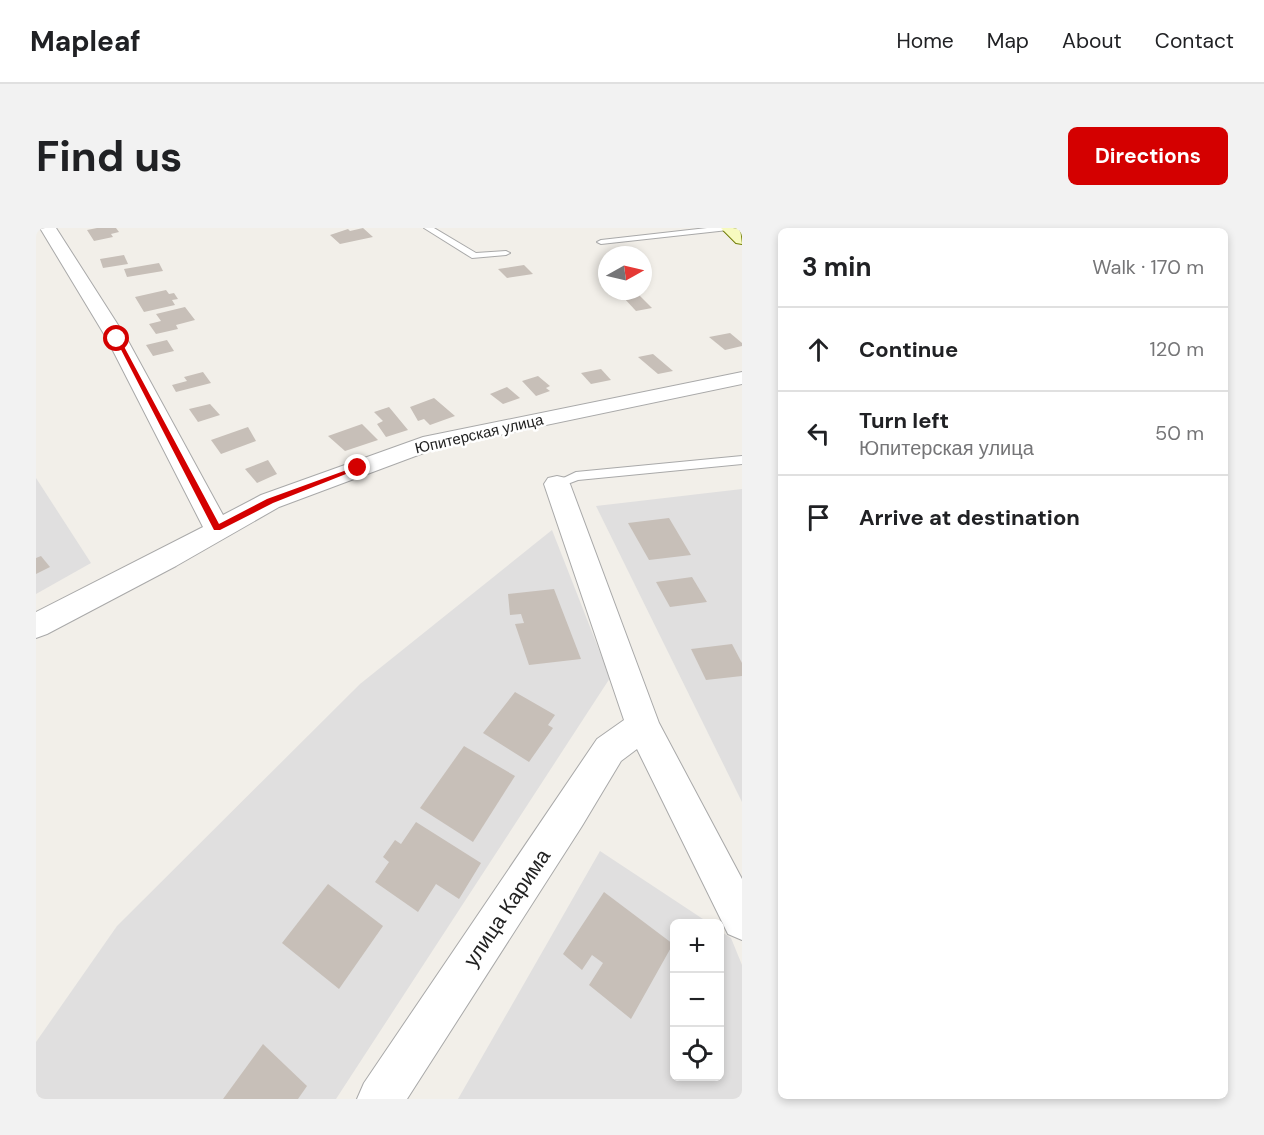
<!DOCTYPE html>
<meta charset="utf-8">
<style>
:root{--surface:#fff;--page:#f2f2f2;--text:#202124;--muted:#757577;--line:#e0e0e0;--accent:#d40000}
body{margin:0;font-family:"DM Sans",sans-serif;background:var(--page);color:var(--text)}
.controls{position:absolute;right:18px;bottom:18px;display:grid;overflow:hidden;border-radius:9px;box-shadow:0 3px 9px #0003}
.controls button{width:54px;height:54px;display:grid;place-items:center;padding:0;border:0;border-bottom:2px solid var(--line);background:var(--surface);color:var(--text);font:30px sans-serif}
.compass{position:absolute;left:562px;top:18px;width:54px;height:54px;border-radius:50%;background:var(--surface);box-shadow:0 3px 9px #0003;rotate:82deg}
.stop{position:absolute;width:18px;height:18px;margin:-14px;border:4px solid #d40000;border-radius:50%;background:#fff}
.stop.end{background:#d40000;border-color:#fff;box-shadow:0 2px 6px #0008}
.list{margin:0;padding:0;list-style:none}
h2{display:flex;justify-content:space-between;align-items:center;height:78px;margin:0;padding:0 24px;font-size:26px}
h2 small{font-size:20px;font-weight:400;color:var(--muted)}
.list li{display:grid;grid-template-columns:39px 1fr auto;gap:18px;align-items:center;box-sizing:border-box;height:84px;padding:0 24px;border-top:2px solid var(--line)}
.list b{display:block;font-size:22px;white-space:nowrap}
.list p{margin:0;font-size:20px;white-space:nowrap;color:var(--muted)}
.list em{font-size:20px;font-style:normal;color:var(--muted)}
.icon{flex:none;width:33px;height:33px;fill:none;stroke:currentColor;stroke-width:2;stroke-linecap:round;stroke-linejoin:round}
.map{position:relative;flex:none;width:706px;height:871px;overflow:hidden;border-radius:9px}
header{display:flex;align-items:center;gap:36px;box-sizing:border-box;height:84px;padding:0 30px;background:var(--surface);border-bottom:2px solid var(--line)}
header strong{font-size:28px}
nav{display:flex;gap:33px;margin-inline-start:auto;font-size:21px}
.intro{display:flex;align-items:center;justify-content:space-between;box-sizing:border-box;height:144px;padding:0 36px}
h1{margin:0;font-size:42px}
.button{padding:15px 27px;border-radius:9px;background:var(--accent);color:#fff;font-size:21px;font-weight:700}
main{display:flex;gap:36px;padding:0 36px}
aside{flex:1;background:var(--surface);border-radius:9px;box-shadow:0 3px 9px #0003}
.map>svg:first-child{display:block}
</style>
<header>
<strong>Mapleaf</strong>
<nav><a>Home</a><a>Map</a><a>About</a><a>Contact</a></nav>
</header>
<div class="intro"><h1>Find us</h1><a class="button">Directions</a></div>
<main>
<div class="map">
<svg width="706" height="871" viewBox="0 0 706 871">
<rect width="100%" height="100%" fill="#f2efe9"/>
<g fill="#e0dfdf">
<path d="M0 250 55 335 0 366Z"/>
<path d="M706 261V574L560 278Z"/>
<path d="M516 302 574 450 300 871H0V814L81 698 324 456Z"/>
<path d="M564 623 673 695 638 696V848H684V703L695 710 706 737V871H422Z"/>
</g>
<g fill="#c7bfb8">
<path d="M61 0H80L83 4 75 6 77 9 58 13 51 2Z"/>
<path d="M327 0 337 9 304 16 294 7 312 1 314 3Z"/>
<path d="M88 27 92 36 67 40 64 31Z"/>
<path d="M123 35 127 43 91 49 88 41Z"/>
<path d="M488 37 497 46 471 50 462 41Z"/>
<path d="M130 62 133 66 138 65 142 71 136 72 139 77 108 84 99 69Z"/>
<path d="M603 67 616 80 600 83 587 69Z"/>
<path d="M149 79 159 92 140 97 142 101 120 106 113 96 125 93 120 86Z"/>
<path d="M694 105 706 115V118L689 122 673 109Z"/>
<path d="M131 112 138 123 117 128 110 117Z"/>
<path d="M617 126 637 143 622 146 602 129Z"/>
<path d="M565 141 575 152 555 156 545 145Z"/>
<path d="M167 144 175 155 140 164 136 157 151 153 148 149Z"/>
<path d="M502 148 514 158 510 160 514 163 500 168 486 153Z"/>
<path d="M471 159 484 170 467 176 454 166Z"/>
<path d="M398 170 419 188 394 197 388 191 382 193 374 179Z"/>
<path d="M174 176 184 187 162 194 153 181Z"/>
<path d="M353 179 372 202 350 209 341 196 347 193 338 184Z"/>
<path d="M326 196 342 212 309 223 292 208Z"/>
<path d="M212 199 220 213 185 226 175 212Z"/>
<path d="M232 232 241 246 221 255 209 241Z"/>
<path d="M633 290 655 327 613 332 592 295Z"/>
<path d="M5 328 14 339 0 346V330Z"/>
<path d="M656 349 671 374 634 379 620 354Z"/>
<path d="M518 361 545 431 493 437 479 396 488 395 485 386 474 387 472 366Z"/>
<path d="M696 416 706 435V448L670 452 655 421Z"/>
<path d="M479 464 519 487 512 497 517 500 493 534 447 505Z"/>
<path d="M428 518 479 548 437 614 384 580Z"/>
<path d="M380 594 445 635 423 671 400 656 382 684 339 654 353 634 347 629 359 612 365 616Z"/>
<path d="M292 656 347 698 303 761 246 715Z"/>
<path d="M568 664 637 716 595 791 553 757 567 735 556 727 546 742 527 726Z"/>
<path d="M227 816 271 858 262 871H187Z"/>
</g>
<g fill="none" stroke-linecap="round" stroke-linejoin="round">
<defs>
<g id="lane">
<path d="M388 0H398L440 25 470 23 474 25 470 27 436 30Z"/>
<path d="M671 0H696L692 2 565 16 561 14 565 12Z"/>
<path d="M706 228V236L542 252 521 260 515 256 540 244Z"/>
</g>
<g id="street">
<path d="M4 0H20L91 111 187 287 225 267 387 209 706 144V156L401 220 243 279 140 338 11 406 0 410V384L167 299 71 111Z"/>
<path d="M521 248 530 250 534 256 623 495 706 651V712L692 706 601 521 585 533 546 598 371 871H321L328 855 561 511 588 492 508 256 512 250Z"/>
</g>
<path id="secondary" d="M685 0H704L706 16 700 15Z"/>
</defs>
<use href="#lane" stroke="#a9a9a9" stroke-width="2"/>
<use href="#street" stroke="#a9a9a9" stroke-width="2"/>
<use href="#secondary" stroke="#707d05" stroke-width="2"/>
<use href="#lane" fill="#fff" fill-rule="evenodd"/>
<use href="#street" fill="#fff" fill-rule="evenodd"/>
<use href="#secondary" fill="#f7fabf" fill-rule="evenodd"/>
</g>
<path fill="#d40000" d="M79 110 84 111 183 296 231 271 319 239 325 240 237 275 184 302H178Z"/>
<g text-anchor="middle" stroke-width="5" stroke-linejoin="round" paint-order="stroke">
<g font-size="15" fill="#222" stroke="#fff">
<text transform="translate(443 206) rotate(-13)" y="5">Юпитерская улица</text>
</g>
<g font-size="21" fill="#222" stroke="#fff">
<text transform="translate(471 680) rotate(-56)" y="7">улица Карима</text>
</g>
</g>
</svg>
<div class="controls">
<button>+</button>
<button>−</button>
<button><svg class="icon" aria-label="locate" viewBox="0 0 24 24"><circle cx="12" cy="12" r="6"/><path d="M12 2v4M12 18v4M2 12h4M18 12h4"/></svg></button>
</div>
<svg class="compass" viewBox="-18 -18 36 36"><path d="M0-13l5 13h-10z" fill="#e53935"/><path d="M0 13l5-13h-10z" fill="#757577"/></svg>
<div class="stop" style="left:81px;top:111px"></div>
<div class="stop end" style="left:322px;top:240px"></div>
</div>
<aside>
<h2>3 min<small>Walk · 170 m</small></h2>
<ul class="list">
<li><svg class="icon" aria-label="ahead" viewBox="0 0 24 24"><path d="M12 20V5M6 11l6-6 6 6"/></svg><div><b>Continue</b></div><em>120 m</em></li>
<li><svg class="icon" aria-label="left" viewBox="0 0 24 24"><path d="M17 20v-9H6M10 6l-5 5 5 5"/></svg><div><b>Turn left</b><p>Юпитерская улица</p></div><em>50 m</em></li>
<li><svg class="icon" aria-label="arrive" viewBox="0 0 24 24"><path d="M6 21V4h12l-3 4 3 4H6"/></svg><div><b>Arrive at destination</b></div></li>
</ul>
</aside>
</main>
